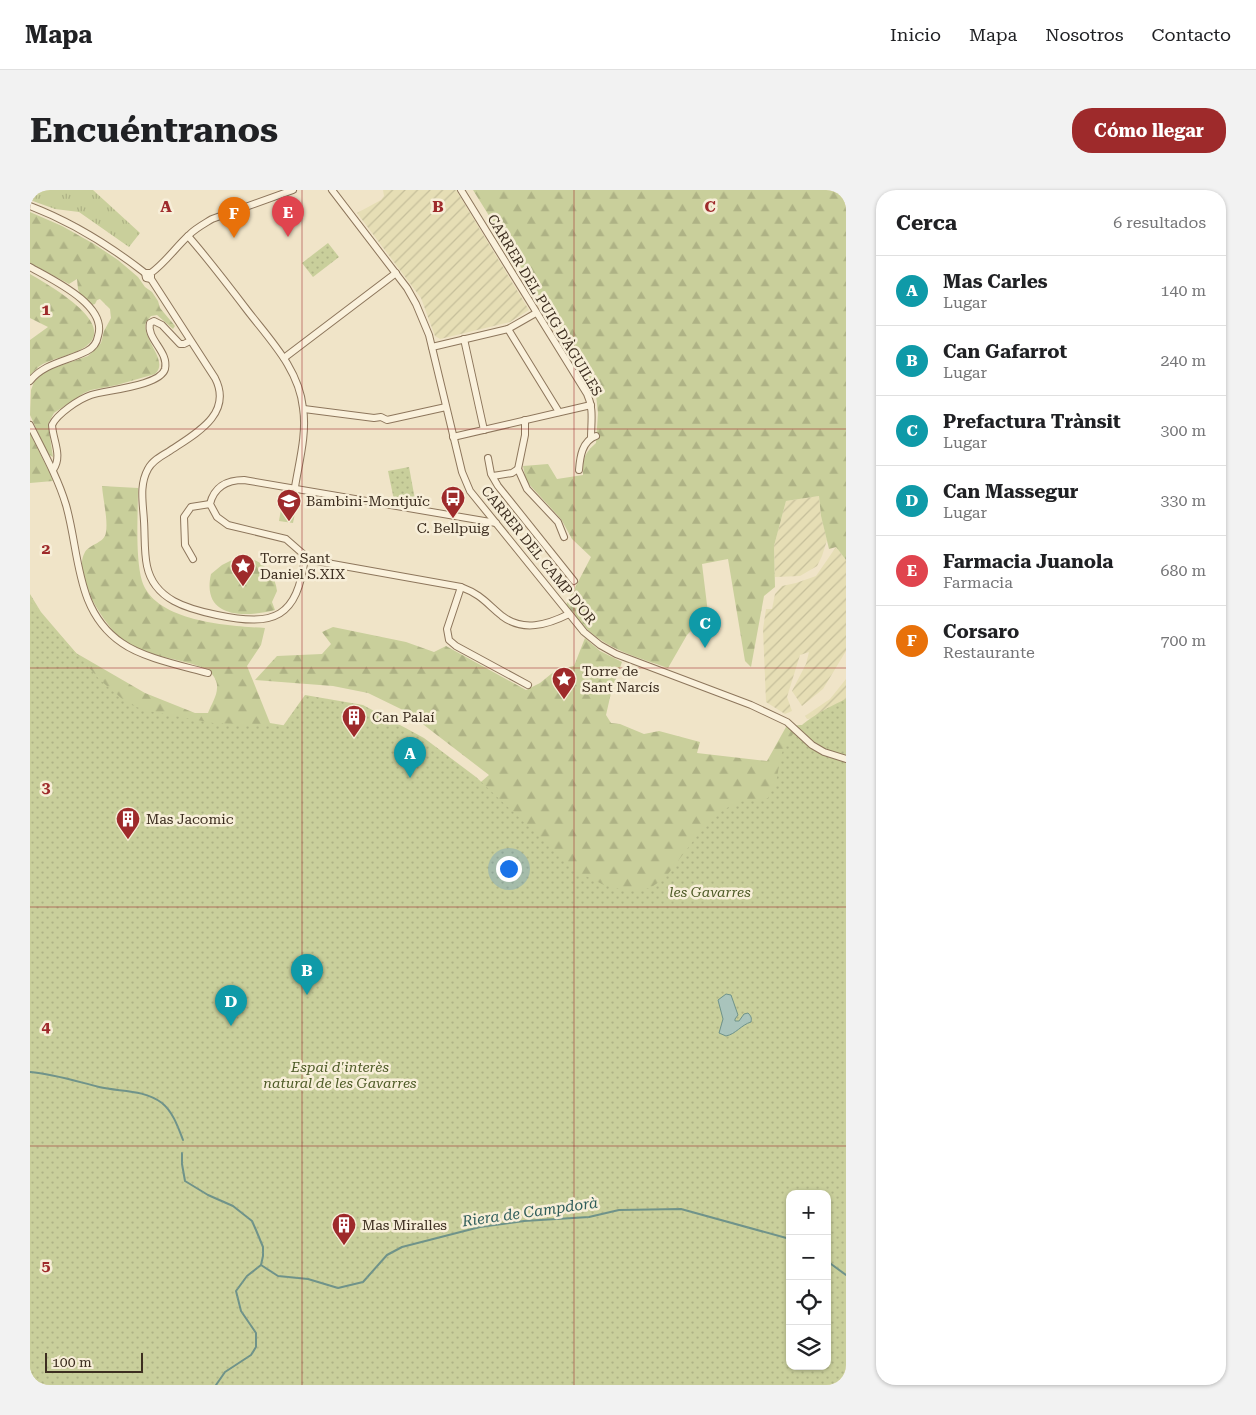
<!DOCTYPE html>
<html lang="es">
<meta charset="utf-8">
<style>
:root{--surface:#fff;--page:#f2f2f2;--text:#202124;--muted:#757577;--line:#e0e0e0;--accent:#9e2a2b}
body{margin:0;font-family:"Roboto Serif",serif;background:var(--page);color:var(--text)}
.controls{position:absolute;right:15px;bottom:15px;display:grid;overflow:hidden;border-radius:10px;box-shadow:0 1px 4px #0004}
.controls button{width:45px;height:45px;display:grid;place-items:center;padding:0;border:0;border-bottom:1px solid var(--line);background:var(--surface);color:var(--text);font:25px sans-serif}
.scale{position:absolute;left:15px;bottom:12px;width:98px;box-sizing:border-box;padding-left:5px;border:2px solid #3d2e20;border-top:0;font-size:14px;line-height:18px;white-space:nowrap;color:#3d2e20;-webkit-text-stroke:4px #f7eed8;paint-order:stroke}
.you{position:absolute;left:478px;top:678px;width:18px;height:18px;margin:-12px;border:4px solid #fff;border-radius:50%;background:#1a73e8;box-shadow:0 0 0 8px #1a73e833}
.badge{display:grid;place-items:center;width:32px;height:32px;border-radius:50%;background:var(--accent);color:#fff;font-size:16px;font-weight:700}
.pin{position:absolute;translate:-50% -41px;filter:drop-shadow(0 1px 2px #0008)}
.pin::after{content:'';position:absolute;top:26px;width:18px;height:15px;background:inherit;clip-path:polygon(0 0,100% 0,50% 100%)}
.list{margin:0;padding:0;list-style:none}
h2{display:flex;justify-content:space-between;align-items:center;height:65px;margin:0;padding:0 20px;font-size:21px}
h2 small{font-size:16px;font-weight:400;color:var(--muted)}
.list li{display:grid;grid-template-columns:32px 1fr auto;gap:15px;align-items:center;box-sizing:border-box;height:70px;padding:0 20px;border-top:1px solid var(--line)}
.list b{display:block;font-size:19px;white-space:nowrap}
.list p{margin:0;font-size:16px;white-space:nowrap;color:var(--muted)}
.list em{font-size:16px;font-style:normal;color:var(--muted)}
.icon{flex:none;width:28px;height:28px;fill:none;stroke:currentColor;stroke-width:2;stroke-linecap:round;stroke-linejoin:round}
.map{position:relative;flex:none;width:816px;height:1195px;overflow:hidden;border-radius:20px}
header{display:flex;align-items:center;gap:30px;box-sizing:border-box;height:70px;padding:0 25px;background:var(--surface);border-bottom:1px solid var(--line)}
header strong{font-size:24px}
nav{display:flex;gap:28px;margin-inline-start:auto;font-size:18px}
.intro{display:flex;align-items:center;justify-content:space-between;box-sizing:border-box;height:120px;padding:0 30px}
h1{margin:0;font-size:35px}
.button{padding:12px 22px;border-radius:20px;background:var(--accent);color:#fff;font-size:18px;font-weight:700}
main{display:flex;gap:30px;padding:0 30px}
aside{flex:1;background:var(--surface);border-radius:20px;box-shadow:0 1px 4px #0004}
.map>svg:first-child{display:block}
</style>
<header>
<strong>Mapa</strong>
<nav><a>Inicio</a><a>Mapa</a><a>Nosotros</a><a>Contacto</a></nav>
</header>
<div class="intro"><h1>Encuéntranos</h1><a class="button">Cómo llegar</a></div>
<main>
<div class="map">
<svg width="816" height="1195" viewBox="0 0 816 1195">
<defs>
<pattern id="farmland-furrows" width="10" height="10" patternUnits="userSpaceOnUse" patternTransform="scale(1.25)"><rect width="10" height="10" fill="#e6deb5"/><path d="M-1 1l2-2M0 10L10 0M9 11l2-2" fill="none" stroke="#c6bf9b"/></pattern>
<pattern id="grass-tufts" width="24" height="20" patternUnits="userSpaceOnUse" patternTransform="scale(1.25)"><rect width="24" height="20" fill="#c9cf9b"/><path d="M3 7l-1-3M5 7V3M7 7l1-3M15 17l-1-3M17 17v-4M19 17l1-3" fill="none" stroke="#aeb285"/></pattern>
<pattern id="forest-firs" width="22" height="20" patternUnits="userSpaceOnUse" patternTransform="scale(1.25)"><rect width="22" height="20" fill="#c9cf9b"/><path d="M5 1l3.5 6h-7zM16 11l3.5 6h-7z" fill="#aeb285"/></pattern>
<pattern id="park-dots" width="8" height="8" patternUnits="userSpaceOnUse" patternTransform="scale(1.25)"><rect width="8" height="8" fill="#c9cf9b"/><path d="M2 2h.1M6 6h.1" fill="none" stroke="#aeb285" stroke-width="1.8" stroke-linecap="round"/></pattern>
</defs>
<rect width="100%" height="100%" fill="#f0e4c8"/>
<g fill="url(#farmland-furrows)">
<path d="M353 0H426L499 120 480 132 410 149 405 146 391 108 327 23 351 10 354 6Z"/>
<path d="M789 306 791 326 797 350 792 366 787 376 770 386 745 387 744 356 756 311Z"/>
<path d="M806 357 816 370V461L793 499 772 516 762 501 776 474 779 462 770 465 757 507 762 521 755 524 736 512 733 439 736 419H742L745 404 752 396 766 393 786 386Z"/>
<path d="M816 489V512L799 527 777 529 775 526 800 509Z"/>
</g>
<path fill="url(#grass-tufts)" d="M0 0H63L110 43 99 57 49 22 25 19 0 10Z"/>
<g fill="url(#forest-firs)">
<path d="M443 0H816V370L806 357 799 359 791 326 789 306 756 311 744 356 745 397 734 406 721 477 715 471 698 369 672 374 678 423 657 445 638 478C610 468 575 459 554 436 547 430 542 422 536 415L561 367 542 349 531 329 496 291 493 276 518 274 527 289 553 285C553 268 554 264 566 253L568 223 566 205 544 162Z"/>
<path d="M0 22 32 36 64 54 88 70 108 87 115 97 122 102 128 111 130 118 145 136 143 139 127 125 121 126 116 132C111 149 140 171 125 184L87 195 61 200 54 203 24 223 18 234 23 267 18 264 0 225 1 200 4 192 15 181 58 166 71 153 74 141 81 128 80 119 70 109 67 110 65 114 62 115 50 104 48 99 47 89 39 94 0 73Z"/>
<path d="M0 84C17 94 90 134 55 157 43 165 28 167 15 173 9 175 5 181 0 185V150L18 137 0 128Z"/>
<path d="M0 243 21 285 23 291 0 293Z"/>
<path d="M72 296 108 298C108 326 105 365 112 391 125 432 199 436 235 438L231 455 217 476 240 533 294 542 422 617 459 585 377 522 338 503 303 496 225 490 247 466 292 464 301 454 292 442 303 437 376 452 404 462 416 456 496 500 510 493 526 480 544 476 555 448 570 461 592 472 581 503 576 525 581 533 590 534 614 544 629 541 670 552 667 563 737 571 756 537 770 535H811L797 1004H760L0 1195V404L11 422 46 463 115 503 165 523H178C181 515 187 506 187 498 188 491 182 482 176 479 152 468 107 466 88 446 72 430 42 384 55 362 60 354 75 353 76 342 78 329 73 310 72 296Z"/>
<path d="M208 367C228 366 245 381 247 401L242 412 245 420C214 428 171 428 181 384L192 375Z"/>
</g>
<g fill="url(#park-dots)" fill-rule="evenodd">
<path d="M298 53 309 67 283 87 272 73Z"/>
<path d="M379 277 386 315 364 310 358 281Z"/>
<path d="M0 411 70 490 97 513 114 520 183 533 253 536 275 505 333 515 394 548 446 587 546 681 574 695 590 699 605 700 620 698 635 688 667 646 692 621 707 612 738 608C740 603 743 599 745 594 749 584 748 573 752 563 762 535 791 521 816 509V1195H0ZM760 1004H797V1176H760Z"/>
</g>
<path fill="#c9cf9b" d="M254 301 269 303 263 333 249 331Z"/>
<path fill="#a9c4bc" stroke="#6f938a" d="M696 804 701 805 708 825 705 829V831H709L714 824 718 823C721 826 722 828 721 832 711 835 706 844 696 846L689 843 693 829 688 810Z"/>
<g fill="none" stroke-linecap="round" stroke-linejoin="round">
<g stroke="#6f938a" stroke-width="2">
<path d="M0 882C24 884 45 891 69 897 90 902 113 899 132 913 143 922 148 937 153 950"/>
<path d="M152 963V974L155 991 178 1005 203 1016 222 1031 226 1040 233 1057V1066L231 1075 217 1086 206 1101 211 1121 226 1143V1157L221 1165 195 1182 186 1195"/>
<path d="M797 1071 816 1085"/>
<path d="M231 1075 248 1086 278 1089 308 1098 333 1092 357 1065 372 1057 450 1037 494 1031 559 1027 589 1020 651 1019 760 1049"/>
</g>
<defs>
<g id="street">
<path d="M302 0 377 98 386 114 399 145 432 282 440 301 554 442 570 455 586 464 721 515 757 532 782 555 794 562 816 569"/>
<path d="M431 0 557 204C564 218 561 233 561 248"/>
<path d="M0 16C42 32 79 55 115 83"/>
<path d="M158 46C179 70 198 95 217 120 240 150 269 179 273 218 277 244 269 272 265 297"/>
<path d="M0 77C21 89 78 115 68 146 67 152 63 158 57 161 38 171 14 173 0 191"/>
<path d="M121 83V89L116 88 115 83H121C136 72 145 58 159 45 166 38 174 34 182 29L263 0"/>
<path d="M121 89 185 188C204 225 163 245 138 262 131 266 122 271 118 279 109 295 113 313 114 331 115 346 114 362 117 376 124 410 158 419 187 425 245 437 267 428 275 367"/>
<path d="M478 139 529 222"/>
<path d="M434 149 454 240"/>
<path d="M402 157 478 139 506 123"/>
<path d="M254 168 366 83"/>
<path d="M274 219 344 228 351 227 357 230 416 217"/>
<path d="M495 230V245L488 279 497 299 528 332 534 347"/>
<path d="M0 235C13 261 28 288 36 315 50 364 45 421 92 453 113 468 153 476 178 483"/>
<path d="M423 247 561 215"/>
<path d="M458 268 461 284 468 296 544 391"/>
<path d="M23 280C33 266 23 251 22 235 27 224 49 209 61 205 76 200 130 196 135 179 139 161 116 149 120 133L124 131 132 135 150 154H154L160 151"/>
<path d="M549 280C550 267 552 251 566 246"/>
<path d="M463 286 482 283 488 279"/>
<path d="M466 333 214 290C197 290 184 297 180 314L187 327 198 335 256 349 280 370 431 397C452 405 456 413 472 426 493 442 517 435 539 424"/>
<path d="M163 369 155 355 154 327 161 317 180 314"/>
<path d="M431 397 417 439 419 450 426 456 498 495"/>
</g>
</defs>
<use href="#street" stroke="#8d765c" stroke-width="8"/>
<use href="#street" stroke="#faf1dc" stroke-width="6"/>
</g>
<path fill="none" stroke="#9e2a2b" stroke-width="1" stroke-opacity="0.55" d="M272 0V1195M544 0V1195M0 239H816M0 478H816M0 717H816M0 956H816"/>
<defs>
<symbol id="bus-pin" viewBox="-11 -11 22 30"><path d="M0 17L-7.5 6A9.5 9.5 0 1 1 7.5 6Z" fill="#9e2a2b" stroke="#f7eed8"/><path d="M-5-6H5V4H4V6H2V4H-2V6H-4V4H-5ZM-3.5-4V0h7V-4ZM-3.5 1.2v1.5H-2V1.2ZM2 1.2v1.5H3.5V1.2Z" fill="#fff"/></symbol>
<symbol id="school-pin" viewBox="-11 -11 22 30"><path d="M0 17L-7.5 6A9.5 9.5 0 1 1 7.5 6Z" fill="#9e2a2b" stroke="#f7eed8"/><path d="M0-5L7-2L0 1L-7-2ZM-4 1L0 2.5L4 1V4Q0 6-4 4Z" fill="#fff"/></symbol>
<symbol id="sight-pin" viewBox="-11 -11 22 30"><path d="M0 17L-7.5 6A9.5 9.5 0 1 1 7.5 6Z" fill="#9e2a2b" stroke="#f7eed8"/><path d="M0-6L1.8-2.2L6-1.7L2.9 1.2L3.7 5.4L0 3.3L-3.7 5.4L-2.9 1.2L-6-1.7L-1.8-2.2Z" fill="#fff"/></symbol>
<symbol id="building-pin" viewBox="-11 -11 22 30"><path d="M0 17L-7.5 6A9.5 9.5 0 1 1 7.5 6Z" fill="#9e2a2b" stroke="#f7eed8"/><path d="M-4-6H4V6H1V3H-1V6H-4ZM-2.5-4.3h1.7v1.8h-1.7ZM.8-4.3h1.7v1.8H.8ZM-2.5-1h1.7V.8h-1.7ZM.8-1h1.7V.8H.8Z" fill="#fff"/></symbol>
</defs>
<g fill-rule="evenodd">
<use href="#bus-pin" x="409" y="294" width="28" height="38"/>
<use href="#school-pin" x="245" y="297" width="28" height="38"/>
<use href="#sight-pin" x="199" y="362" width="28" height="38"/>
<use href="#sight-pin" x="520" y="475" width="28" height="38"/>
<use href="#building-pin" x="310" y="513" width="28" height="38"/>
<use href="#building-pin" x="84" y="615" width="28" height="38"/>
<use href="#building-pin" x="300" y="1021" width="28" height="38"/>
</g>
<g text-anchor="middle" stroke-width="5" stroke-linejoin="round" paint-order="stroke">
<g font-size="14" fill="#3d2e20" stroke="#f7eed8">
<text transform="translate(515 115) rotate(59)" y="5">CARRER DEL PUIG D'ÀGUILES</text>
<text transform="translate(509 365) rotate(51)" y="5">CARRER DEL CAMP D'OR</text>
</g>
<g font-size="14" fill="#3d2e20" stroke="#f7eed8" text-anchor="start">
<text x="276" y="316">Bambini-Montjuïc</text>
<text x="423" y="343" text-anchor="middle">C. Bellpuig</text>
<text x="230" y="373">Torre Sant<tspan x="230" dy="16">Daniel S.XIX</tspan></text>
<text x="552" y="486">Torre de<tspan x="552" dy="16">Sant Narcís</tspan></text>
<text x="342" y="532">Can Palaí</text>
<text x="116" y="634">Mas Jacomic</text>
<text x="332" y="1040">Mas Miralles</text>
</g>
<g font-size="14" font-style="italic" fill="#4d5a26" stroke="#f7eed8">
<text x="680" y="707">les Gavarres</text>
<text x="310" y="882">Espai d'interès<tspan x="310" dy="16">natural de les Gavarres</tspan></text>
</g>
<g font-size="15" font-style="italic" fill="#2f5d5a" stroke="#f7eed8">
<text transform="translate(500 1022) rotate(-8)" y="5">Riera de Campdorà</text>
</g>
</g>
<g font-size="16" text-anchor="middle" font-weight="bold" fill="#9e2a2b" stroke="#f7eed8" stroke-width="5" stroke-linejoin="round" paint-order="stroke">
<text x="136" y="22">A</text>
<text x="408" y="22">B</text>
<text x="680" y="22">C</text>
<text x="16" y="125">1</text>
<text x="16" y="364">2</text>
<text x="16" y="603">3</text>
<text x="16" y="842">4</text>
<text x="16" y="1081">5</text>
</g>
</svg>
<div class="controls">
<button>+</button>
<button>−</button>
<button><svg class="icon" aria-label="locate" viewBox="0 0 24 24"><circle cx="12" cy="12" r="6"/><path d="M12 2v4M12 18v4M2 12h4M18 12h4"/></svg></button>
<button><svg class="icon" aria-label="layers" viewBox="0 0 24 24"><path d="M12 4l9 5-9 5-9-5zM3 14l9 5 9-5"/></svg></button>
</div>
<div class="scale">100 m</div>
<div class="you"></div>
<div class="pin badge" style="left:380px;top:588px;background:#0f9aa8">A</div>
<div class="pin badge" style="left:277px;top:805px;background:#0f9aa8">B</div>
<div class="pin badge" style="left:675px;top:458px;background:#0f9aa8">C</div>
<div class="pin badge" style="left:201px;top:836px;background:#0f9aa8">D</div>
<div class="pin badge" style="left:258px;top:47px;background:#e0444e">E</div>
<div class="pin badge" style="left:204px;top:48px;background:#e8710a">F</div>
</div>
<aside>
<h2>Cerca<small>6 resultados</small></h2>
<ul class="list">
<li><span class="badge" style="background:#0f9aa8">A</span><div><b>Mas Carles</b><p>Lugar</p></div><em>140 m</em></li>
<li><span class="badge" style="background:#0f9aa8">B</span><div><b>Can Gafarrot</b><p>Lugar</p></div><em>240 m</em></li>
<li><span class="badge" style="background:#0f9aa8">C</span><div><b>Prefactura Trànsit</b><p>Lugar</p></div><em>300 m</em></li>
<li><span class="badge" style="background:#0f9aa8">D</span><div><b>Can Massegur</b><p>Lugar</p></div><em>330 m</em></li>
<li><span class="badge" style="background:#e0444e">E</span><div><b>Farmacia Juanola</b><p>Farmacia</p></div><em>680 m</em></li>
<li><span class="badge" style="background:#e8710a">F</span><div><b>Corsaro</b><p>Restaurante</p></div><em>700 m</em></li>
</ul>
</aside>
</main>
